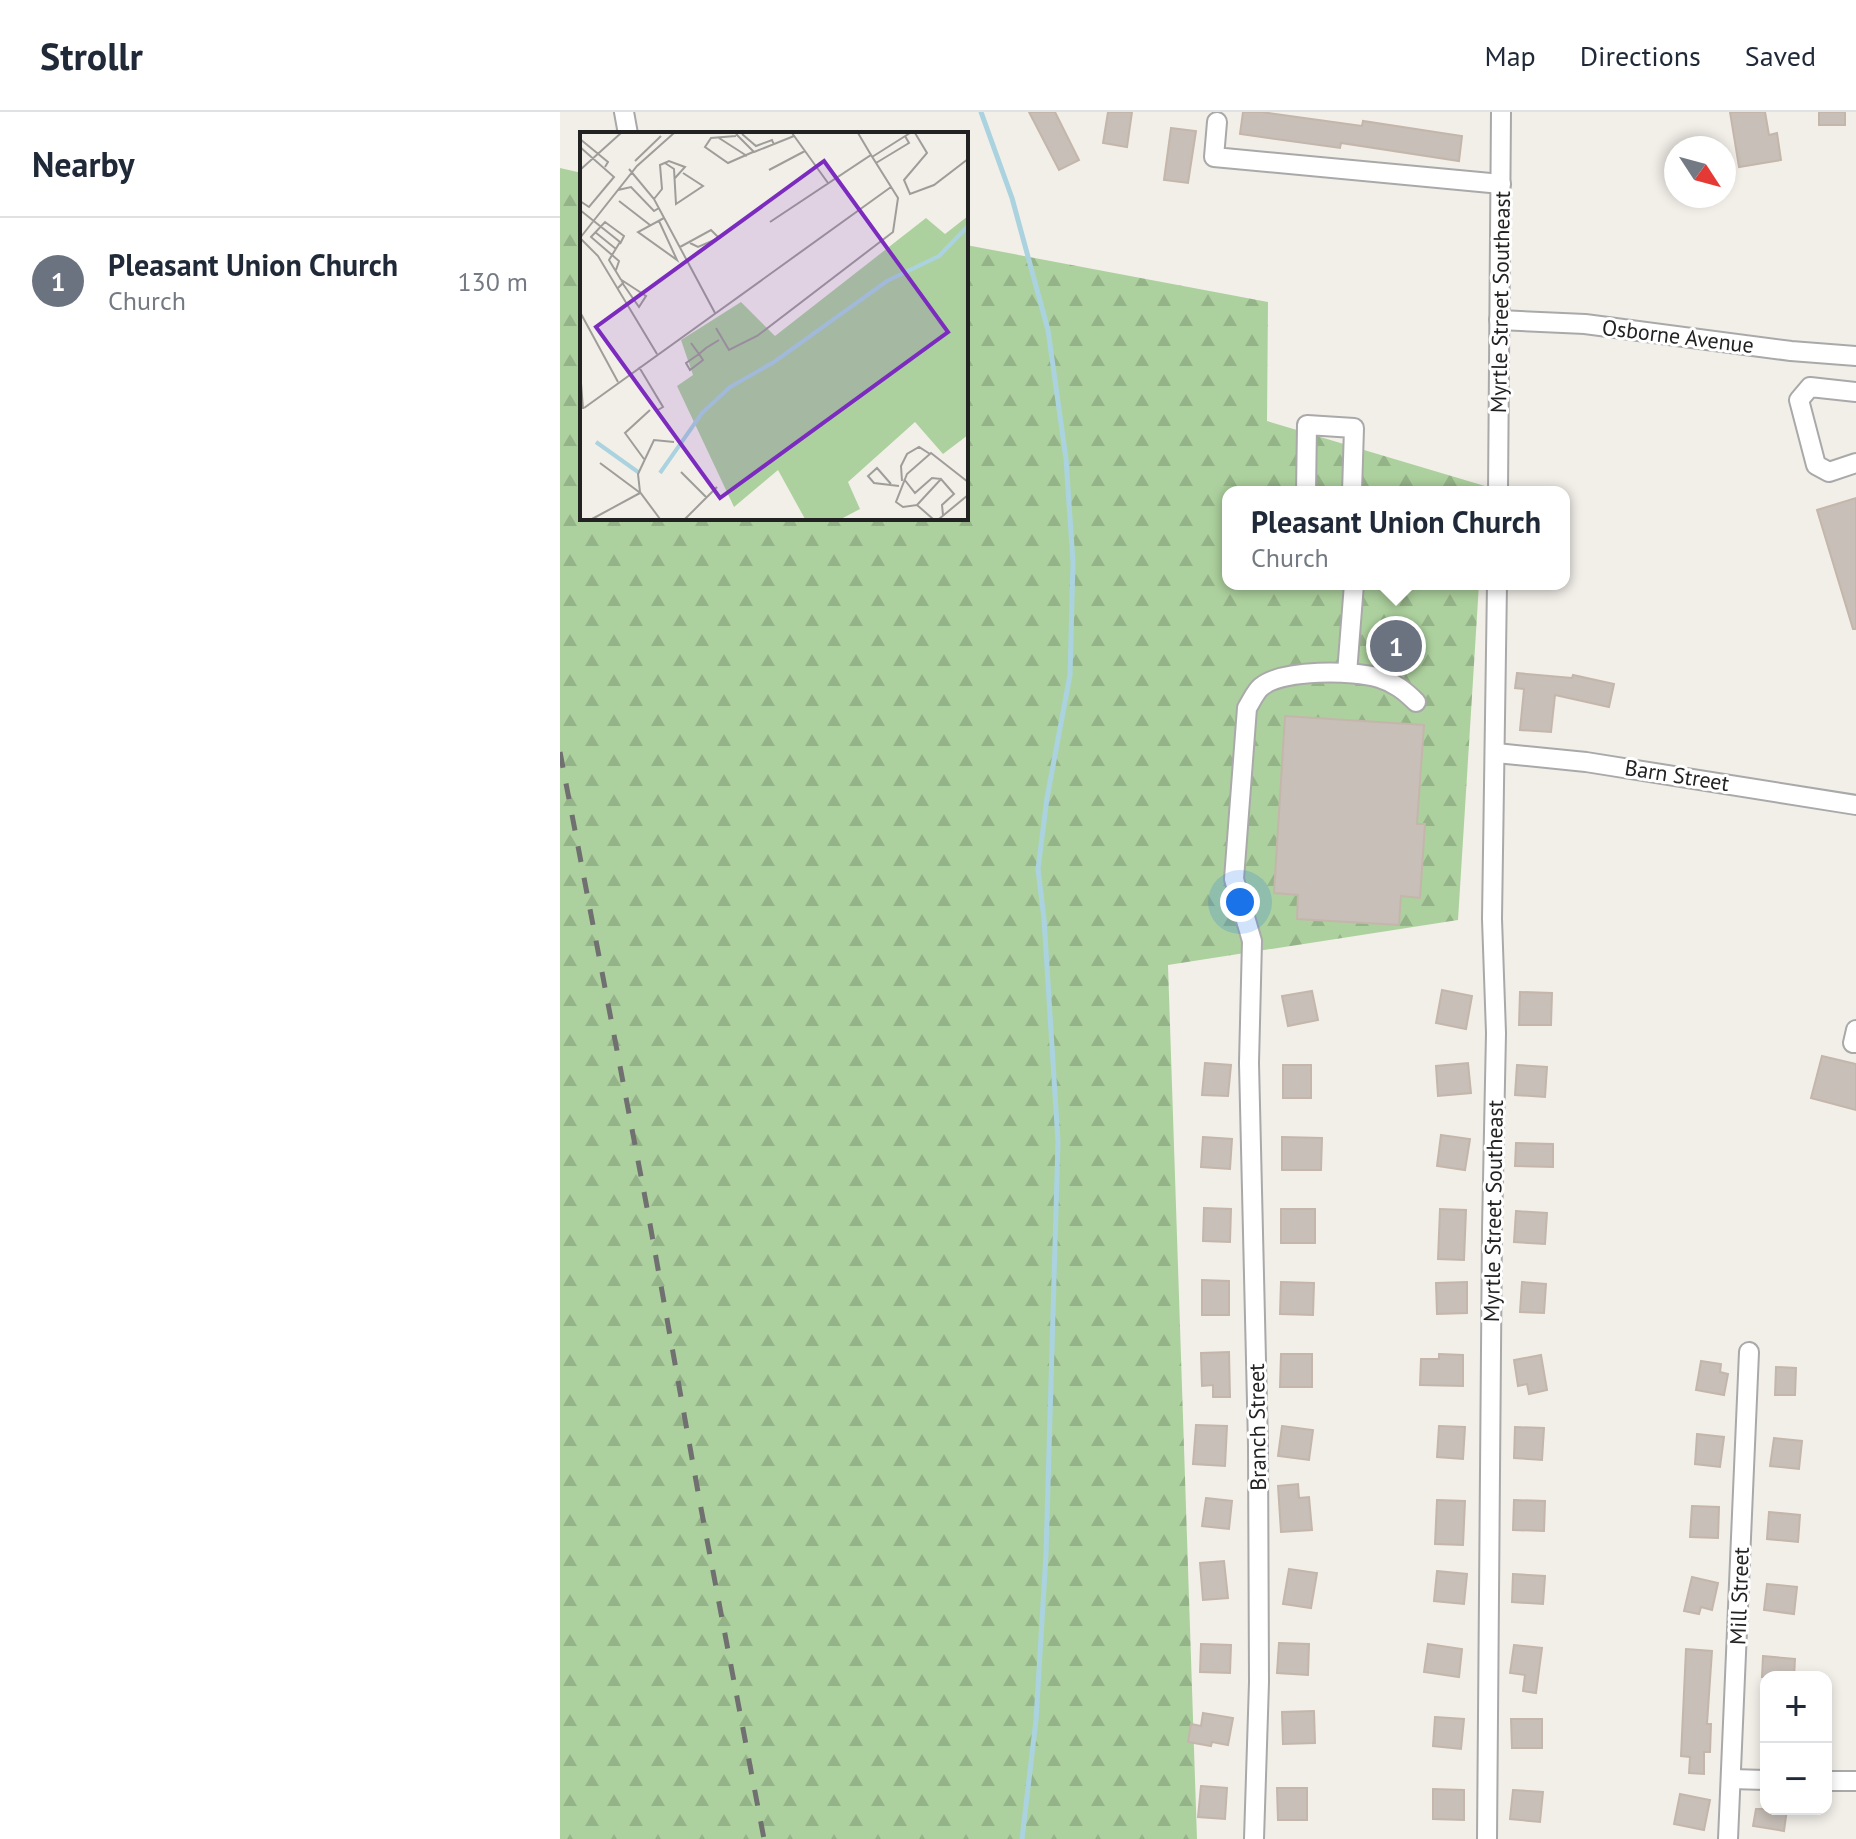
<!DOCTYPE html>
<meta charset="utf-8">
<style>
:root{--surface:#fff;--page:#f2f2f3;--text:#1f2937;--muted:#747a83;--line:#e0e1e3;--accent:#b45309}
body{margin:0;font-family:"PT Sans",sans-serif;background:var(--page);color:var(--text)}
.controls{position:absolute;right:24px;bottom:24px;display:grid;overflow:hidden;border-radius:16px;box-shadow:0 4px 12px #0003}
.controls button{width:72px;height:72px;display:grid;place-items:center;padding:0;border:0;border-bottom:2px solid var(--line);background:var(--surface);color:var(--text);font:40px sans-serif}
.compass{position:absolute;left:1104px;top:24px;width:72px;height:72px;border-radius:50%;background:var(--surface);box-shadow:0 4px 12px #0003;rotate:126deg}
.you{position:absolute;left:680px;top:790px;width:28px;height:28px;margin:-20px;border:6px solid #fff;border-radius:50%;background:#1a73e8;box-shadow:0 0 0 12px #1a73e833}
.badge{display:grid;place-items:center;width:52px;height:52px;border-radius:50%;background:var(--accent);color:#fff;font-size:26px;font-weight:700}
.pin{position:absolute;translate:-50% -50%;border:4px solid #fff;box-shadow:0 2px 8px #0006}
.popup{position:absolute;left:662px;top:374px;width:348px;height:104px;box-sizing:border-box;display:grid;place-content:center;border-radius:16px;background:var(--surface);filter:drop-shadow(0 2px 6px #0005);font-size:26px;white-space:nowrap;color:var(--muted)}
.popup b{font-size:30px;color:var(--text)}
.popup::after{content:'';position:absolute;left:50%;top:100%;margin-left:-16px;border:16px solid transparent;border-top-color:var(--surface)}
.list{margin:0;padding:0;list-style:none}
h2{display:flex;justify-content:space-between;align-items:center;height:104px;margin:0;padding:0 32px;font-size:34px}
h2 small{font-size:26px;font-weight:400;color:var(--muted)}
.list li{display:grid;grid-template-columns:52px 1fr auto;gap:24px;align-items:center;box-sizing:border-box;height:128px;padding:0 32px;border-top:2px solid var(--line)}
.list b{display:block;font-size:30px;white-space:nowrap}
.list p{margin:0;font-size:26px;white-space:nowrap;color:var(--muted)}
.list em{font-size:26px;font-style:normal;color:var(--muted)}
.map{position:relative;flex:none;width:1296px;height:1727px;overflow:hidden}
header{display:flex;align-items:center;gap:48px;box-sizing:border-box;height:112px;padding:0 40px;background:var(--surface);border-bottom:2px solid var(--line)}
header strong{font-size:38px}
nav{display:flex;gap:44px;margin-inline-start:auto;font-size:28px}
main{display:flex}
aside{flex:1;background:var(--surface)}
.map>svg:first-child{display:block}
</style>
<header>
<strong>Strollr</strong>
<nav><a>Map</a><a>Directions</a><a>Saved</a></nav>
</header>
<main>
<aside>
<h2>Nearby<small></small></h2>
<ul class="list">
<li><span class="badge" style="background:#6b7280">1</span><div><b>Pleasant Union Church</b><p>Church</p></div><em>130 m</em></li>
</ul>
</aside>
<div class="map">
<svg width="1296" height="1727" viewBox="0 0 1296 1727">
<defs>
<pattern id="forest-firs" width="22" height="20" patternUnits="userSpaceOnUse" patternTransform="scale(2)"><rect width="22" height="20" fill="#add19e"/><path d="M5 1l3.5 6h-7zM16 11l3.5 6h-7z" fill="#95b388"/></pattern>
</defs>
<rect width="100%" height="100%" fill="#f2efe9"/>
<path fill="url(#forest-firs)" d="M0 56 22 61V406H406V133L708 190 707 309 925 374V380H668V472H919L898 808 608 853 637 1727H0Z"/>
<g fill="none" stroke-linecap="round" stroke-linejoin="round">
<path stroke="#aad3df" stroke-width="5" d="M421 0 452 86 488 218 506 347 513 450 510 563 487 686 478 757 484 807 498 1030 486 1442 476 1608 462 1727"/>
</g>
<g fill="#c7bfb8" stroke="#c4b6ab" stroke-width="2">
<path d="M469 0H495L519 48 499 58Z"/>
<path d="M548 0H572L567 35 543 31Z"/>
<path d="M683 0H701L802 14 803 9 902 24 899 49 781 31 780 36 680 22Z"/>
<path d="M1170 0H1205L1209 23 1217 21 1221 48 1179 55Z"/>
<rect x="1259" y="0" width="26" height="13"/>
<path d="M611 16 636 19 628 71 604 68Z"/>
<path d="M1296 386V517H1293L1257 398Z"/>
<path d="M957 561 1012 566 1013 563 1054 572 1049 595 995 583 991 620 960 618 964 577 955 576Z"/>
<path d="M725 604 864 613 857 712H865L860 786 841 784 839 813 737 807 738 783 714 781Z"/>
<path d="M882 878 912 884 906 917 876 911Z"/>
<path d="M752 879 758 908 728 914 722 884Z"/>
<path d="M960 880 992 881 991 913H959Z"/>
<path d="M1262 944 1296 952V998L1251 986Z"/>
<path d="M645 951 671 953 668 984 642 983Z"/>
<path d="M908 951 911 981 878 984 876 954Z"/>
<rect x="723" y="953" width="28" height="33"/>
<path d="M957 953 987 955 985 985 955 983Z"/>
<path d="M881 1023 910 1027 905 1058 877 1054Z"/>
<path d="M643 1025 672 1027 670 1057 641 1055Z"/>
<path d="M722 1025 762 1026 761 1058H722Z"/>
<path d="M956 1031 993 1032V1055L955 1054Z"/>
<path d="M644 1096 671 1097 670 1130 643 1129Z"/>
<rect x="721" y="1097" width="34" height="34"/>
<path d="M880 1097 906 1098 904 1148 878 1147Z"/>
<path d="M956 1099 987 1101 985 1132 954 1130Z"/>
<path d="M642 1168 669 1169V1203H642Z"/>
<path d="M721 1170 754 1171 753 1203 720 1202Z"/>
<path d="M907 1170V1201L877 1202 876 1171Z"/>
<path d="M962 1170 986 1172 984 1201 960 1200Z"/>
<path d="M669 1240 670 1285H653V1273L642 1274 641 1241Z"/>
<path d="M721 1242H752V1275H720Z"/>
<path d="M879 1242 903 1243V1274L860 1273 861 1247H879Z"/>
<path d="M981 1243 987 1278 969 1282 967 1272 958 1274 954 1248Z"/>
<path d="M1141 1249 1161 1252 1160 1260 1168 1262 1164 1283 1136 1278Z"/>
<path d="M1216 1255 1236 1256 1235 1283H1215Z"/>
<path d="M636 1313 667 1314 665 1354 633 1352Z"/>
<path d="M722 1314 753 1318 749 1348 718 1344Z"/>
<path d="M879 1314 905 1315 903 1347 877 1345Z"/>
<path d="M955 1315 984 1316 982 1348 954 1346Z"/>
<path d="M1137 1322 1164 1325 1160 1355 1135 1352Z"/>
<path d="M1214 1326 1242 1329 1239 1357 1210 1354Z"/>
<path d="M738 1372 739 1386 749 1385 752 1418 721 1420 718 1374Z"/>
<path d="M646 1386 672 1389 669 1417 642 1414Z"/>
<path d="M877 1388 905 1389 903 1433 875 1432Z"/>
<path d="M954 1388 985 1389 984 1419 953 1418Z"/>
<path d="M1132 1394 1159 1395 1158 1426 1130 1425Z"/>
<path d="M1209 1400 1240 1403 1238 1430 1207 1427Z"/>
<path d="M664 1449 668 1486 643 1488 640 1451Z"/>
<path d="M729 1457 757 1461 751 1496 723 1492Z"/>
<path d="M877 1459 907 1462 904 1492 874 1489Z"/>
<path d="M953 1462 985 1464 983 1492 952 1490Z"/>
<path d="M1132 1465 1158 1471 1152 1498 1141 1495 1139 1502 1124 1499Z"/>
<path d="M1207 1472 1237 1475 1234 1502 1204 1498Z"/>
<path d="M719 1531 749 1532 748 1563 717 1561Z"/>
<path d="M641 1532 671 1533 670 1561 640 1560Z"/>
<path d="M868 1532 902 1537 899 1565 864 1560Z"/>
<path d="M954 1533 982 1536 976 1581 963 1579 965 1563 950 1561Z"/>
<path d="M1126 1537 1152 1539 1147 1612H1151L1150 1640H1144V1662L1129 1661 1130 1645 1121 1644Z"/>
<path d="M1203 1544 1235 1547 1234 1565H1202Z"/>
<path d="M754 1599 755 1631 723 1632 722 1600Z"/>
<path d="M643 1601 673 1606 668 1633 652 1630 651 1634 628 1630 631 1612 641 1614Z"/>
<path d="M875 1605 904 1607 901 1637 873 1634Z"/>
<path d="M951 1607H982V1636H952Z"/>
<path d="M641 1674 667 1676 665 1707 638 1705Z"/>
<path d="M717 1676H747V1708H718Z"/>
<path d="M873 1677 904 1678V1708L873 1707Z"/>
<path d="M953 1678 983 1680 980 1710 950 1707Z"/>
<path d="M1120 1682 1150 1688 1144 1718 1114 1712Z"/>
<path d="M1196 1697H1227L1224 1719 1193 1714Z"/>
</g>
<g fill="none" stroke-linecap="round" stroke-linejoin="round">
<defs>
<g id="minor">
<path d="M64 0 68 22"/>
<path d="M657 10 654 45 941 72"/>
<path d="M939 208 1025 212 1231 239 1296 244"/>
<path d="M1296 280 1250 275 1239 288 1256 353 1269 360 1296 351"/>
<path d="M746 380 747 313 794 316 792 380"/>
<path d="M938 380 941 0"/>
<path d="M787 561 794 472"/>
<path d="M936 641 1026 650 1296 693"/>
<path d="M1296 918 1293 931H1296"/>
<path d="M1171 1667 1206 1668"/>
<path d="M1266 1669H1296"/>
<path d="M694 1727 699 1570 698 1333 689 951 692 829 674 767 687 596C691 590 695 580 701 575 722 557 794 558 819 566 835 571 845 579 856 590"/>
<path d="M927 1727 932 1117 936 921 932 807 937 472"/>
<path d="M1168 1727 1189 1240"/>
</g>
</defs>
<use href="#minor" stroke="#a9a9a9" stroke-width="22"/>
<use href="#minor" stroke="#fff" stroke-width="18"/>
<path stroke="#707070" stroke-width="5" stroke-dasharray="16 16" stroke-linecap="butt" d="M0 640 88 1101 140 1391 204 1727"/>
</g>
<g text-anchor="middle" stroke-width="6" stroke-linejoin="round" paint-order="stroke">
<g font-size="22" fill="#222" stroke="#fff">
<text transform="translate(940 190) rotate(-89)" y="8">Myrtle Street Southeast</text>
<text transform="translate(1118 224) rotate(7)" y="8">Osborne Avenue</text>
<text transform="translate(1117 663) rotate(9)" y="8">Barn Street</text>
<text transform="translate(933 1099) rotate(-89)" y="8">Myrtle Street Southeast</text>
<text transform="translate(697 1315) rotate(-91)" y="8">Branch Street</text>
<text transform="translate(1179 1484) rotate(-88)" y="8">Mill Street</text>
</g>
</g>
<g transform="translate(20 20)">
<rect width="388" height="388" fill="#f2efe9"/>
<path d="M388 84V303L363 322 335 290 268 350 280 377 261 387H225L198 338 154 375 97 254 113 243 101 208 161 170 195 204 346 86 365 102Z" fill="#add19e"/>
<path fill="none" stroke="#aad3df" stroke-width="4" d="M16 310 58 340M80 341 122 281 150 255 194 230 307 149 359 124 388 94"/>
<path fill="none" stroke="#9f9d99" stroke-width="2" d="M212 1 248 51M278 1 291 23M335 1 347 21 324 48 330 62 354 53 388 27M156 2 174 20 214 4M162 2 176 14 192 8 194 13M156 4 131 6 125 15 148 31 173 20M139 6 167 24M0 7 28 30 25 35M0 15 34 45 9 75 0 69M292 25 330 1M55 29 81 4M85 31 94 37 96 72 123 54 103 41M296 31 329 11 325 4M49 37 74 67 135 181M0 38 41 1M189 38 225 19M38 58 51 55 74 79 79 76M74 67 82 57 80 33 89 29 105 35 95 46M39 69 70 93M0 78 40 110 29 128 43 151 38 156M79 89 97 128 58 100 84 86M15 100 36 117M0 106 18 124 77 222M0 106 57 34 94 1M100 115 131 98 139 106 118 115 110 111M36 138 39 129 11 105 25 90 44 104 40 112M40 147 66 164 59 175 43 152M0 180 38 250M136 196 149 218 177 204 313 100 318 66 291 23 190 90M111 211 119 222 123 228 110 238 106 231 119 222 126 216 139 208M59 235 83 275 78 278M0 238 3 277M4 276 311 55M64 327 45 301 70 278M20 331 59 360M101 340 127 366M324 347 335 361 352 346 361 347M322 349 321 334 327 322 339 315 350 322M311 352 297 336 288 344 294 351 319 354M337 373 361 347 374 362 362 373 363 383M12 387 60 361M80 387 60 360 58 342 74 308 94 310M105 387 137 355M353 387 337 373 323 375 316 370 327 342 351 321 388 350M359 387 388 363"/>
<path fill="#7b2cbf" fill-opacity="0.15" stroke="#7b2cbf" stroke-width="4" d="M244 29 368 200 140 366 16 195Z"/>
<rect width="388" height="388" fill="none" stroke="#222" stroke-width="4"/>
</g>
</svg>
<div class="controls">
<button>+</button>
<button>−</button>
</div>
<svg class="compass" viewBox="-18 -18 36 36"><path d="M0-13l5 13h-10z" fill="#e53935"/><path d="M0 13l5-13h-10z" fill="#747a83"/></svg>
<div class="you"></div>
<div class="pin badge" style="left:836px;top:534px;background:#6b7280">1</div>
<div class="popup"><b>Pleasant Union Church</b>Church</div>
</div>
</main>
